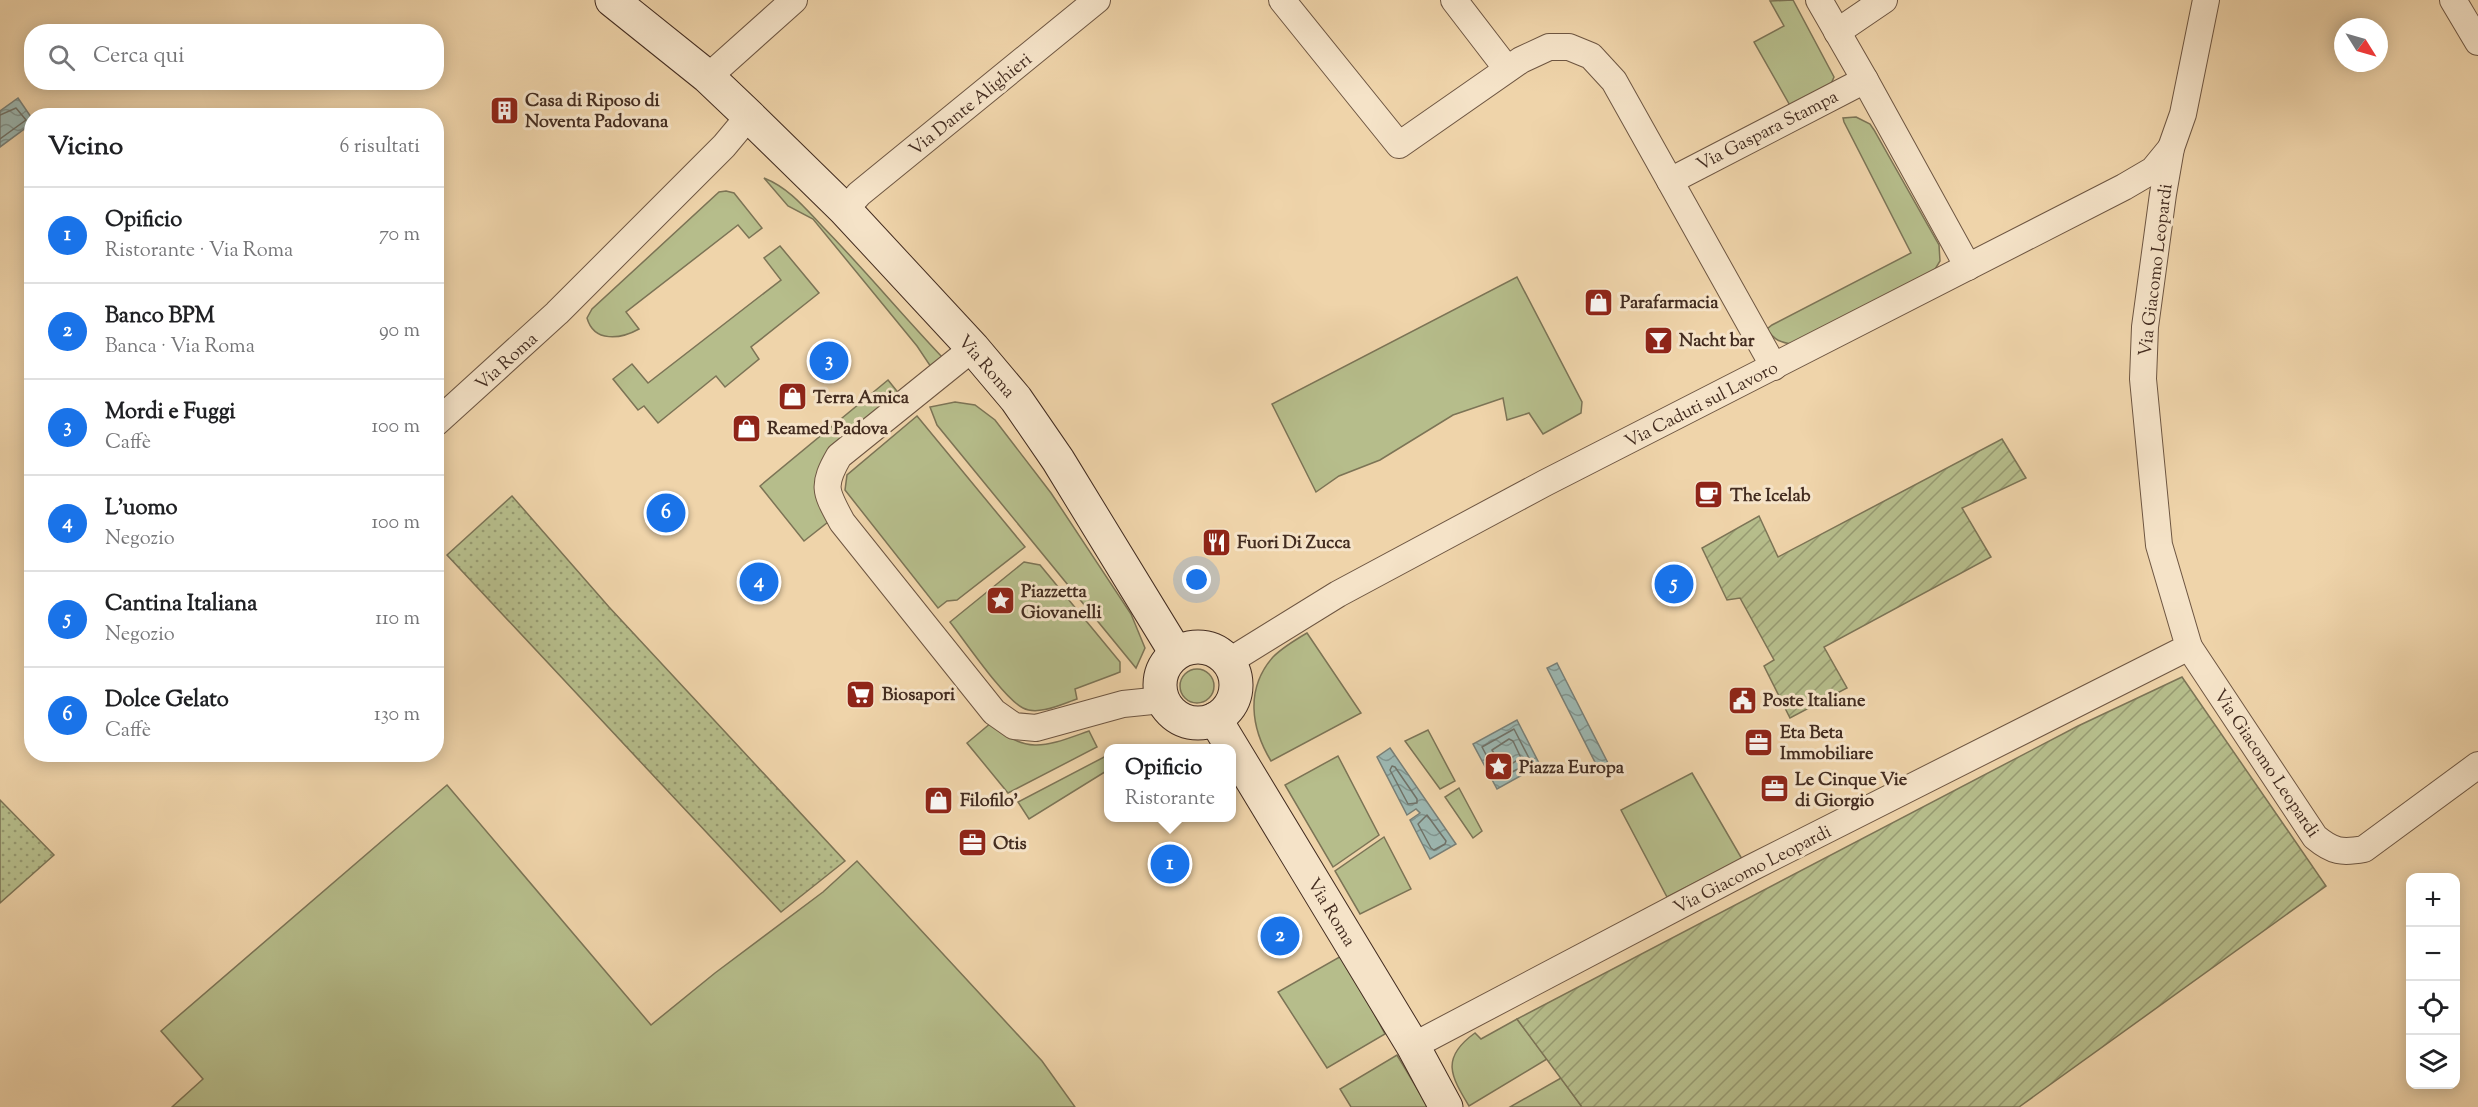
<!DOCTYPE html>
<html lang="it">
<meta charset="utf-8">
<style>
:root{--surface:#fff;--page:#f6f6f6;--text:#202124;--muted:#757577;--line:#e0e0e0;--accent:#1a73e8}
body{margin:0;font-family:"Sorts Mill Goudy",serif;background:var(--page);color:var(--text)}
.controls{position:absolute;right:18px;bottom:18px;display:grid;overflow:hidden;border-radius:12px;box-shadow:0 3px 15px #0003}
.controls button{width:54px;height:54px;display:grid;place-items:center;padding:0;border:0;border-bottom:2px solid var(--line);background:var(--surface);color:var(--text);font:30px sans-serif}
.compass{position:absolute;left:2334px;top:18px;width:54px;height:54px;border-radius:50%;background:var(--surface);box-shadow:0 3px 15px #0003;rotate:127deg}
.you{position:absolute;left:1197px;top:580px;width:21px;height:21px;margin:-15px;border:4px solid #fff;border-radius:50%;background:#1a73e8;box-shadow:0 0 0 9px #1a73e833}
.badge{display:grid;place-items:center;width:39px;height:39px;border-radius:50%;background:var(--accent);color:#fff;font-size:20px;font-weight:700}
.pin{position:absolute;translate:-50% -50%;border:3px solid #fff;box-shadow:0 2px 6px #0006}
.popup{position:absolute;left:1104px;top:744px;width:132px;height:78px;box-sizing:border-box;display:grid;place-content:center;border-radius:12px;background:var(--surface);filter:drop-shadow(0 2px 4px #0005);font-size:20px;white-space:nowrap;color:var(--muted)}
.popup b{font-size:22px;color:var(--text)}
.popup::after{content:'';position:absolute;left:50%;top:100%;margin-left:-12px;border:12px solid transparent;border-top-color:var(--surface)}
.list{margin:0;padding:0;list-style:none}
h2{display:flex;justify-content:space-between;align-items:center;height:78px;margin:0;padding:0 24px;font-size:26px}
h2 small{font-size:20px;font-weight:400;color:var(--muted)}
.list li{display:grid;grid-template-columns:39px 1fr auto;gap:18px;align-items:center;box-sizing:border-box;height:96px;padding:0 24px;border-top:2px solid var(--line)}
.list b{display:block;font-size:22px;white-space:nowrap}
.list p{margin:0;font-size:20px;white-space:nowrap;color:var(--muted)}
.list em{font-size:20px;font-style:normal;color:var(--muted)}
.icon{flex:none;width:33px;height:33px;fill:none;stroke:currentColor;stroke-width:2;stroke-linecap:round;stroke-linejoin:round}
.map{position:relative;flex:none;width:2478px;height:1107px;overflow:hidden}
.search{position:absolute;background:var(--surface);box-shadow:0 3px 15px #0003;left:24px;top:24px;width:420px;height:66px;display:flex;align-items:center;gap:15px;box-sizing:border-box;padding:0 21px;border-radius:24px;color:var(--muted);font-size:22px}
.panel{position:absolute;background:var(--surface);box-shadow:0 3px 15px #0003;left:24px;top:108px;width:420px;height:654px;border-radius:24px}
.map>svg:first-child{display:block}
</style>
<div class="map">
<svg width="2478" height="1107" viewBox="0 0 2478 1107">
<defs>
<pattern id="park-dots" width="8" height="8" patternUnits="userSpaceOnUse" patternTransform="scale(1.5)"><rect width="8" height="8" fill="#b6bd8b"/><path d="M2 2h.1M6 6h.1" fill="none" stroke="#969a71" stroke-width="1.8" stroke-linecap="round"/></pattern>
<pattern id="garden-furrows" width="10" height="10" patternUnits="userSpaceOnUse" patternTransform="scale(1.5)"><rect width="10" height="10" fill="#b6bd8b"/><path d="M-1 1l2-2M0 10L10 0M9 11l2-2" fill="none" stroke="#969a71"/></pattern>
<pattern id="water-waves" width="16" height="10" patternUnits="userSpaceOnUse" patternTransform="scale(1.5)"><rect width="16" height="10" fill="#9cb7b1"/><path d="M0 5q4-4 8 0t8 0" fill="none" stroke="#819590"/></pattern>
</defs>
<rect width="100%" height="100%" fill="#efd4aa"/>
<filter id="stains"><feTurbulence type="fractalNoise" baseFrequency=".00333" numOctaves="4"/><feColorMatrix values="0 0 0 0 .2 0 0 0 0 .09 0 0 0 0 .02 0 0 0 .5 -.17"/></filter>
<radialGradient id="worn" r=".72"><stop offset=".6" stop-color="#630" stop-opacity="0"/><stop offset="1" stop-color="#630" stop-opacity=".3"/></radialGradient>
<g fill="#b6bd8b" stroke="#7c7456" stroke-width="1.5">
<path d="M1793 0 1834 77 1831 84 1792 109 1754 42 1784 26 1770 1Z"/>
<path d="M1856 117 1870 124 1874 130 1939 245 1940 261 1934 271 1793 344C1781 343 1774 340 1767 329L1772 325 1911 253 1844 122 1843 118Z"/>
<path d="M764 178C789 188 805 208 823 227 865 270 903 316 944 359L931 367 917 346 813 219 788 206Z"/>
<path d="M726 191 734 193 762 228 749 238 738 225 626 312 639 329C621 339 594 343 587 318L592 309 719 192Z"/>
<path d="M780 246 819 293 751 347 759 359 725 387 716 376 658 423 644 406 638 410 613 379 632 364 648 383 781 280 764 258Z"/>
<path d="M1517 277 1582 402 1581 413 1543 434 1529 413 1507 420 1503 398 1453 415 1380 460 1339 476 1316 492 1272 404Z"/>
<path d="M888 380 900 395 815 482 818 502 828 522 804 541 760 486Z"/>
<path d="M955 402 975 405 995 420 1051 493 1131 614 1145 648 1136 668 937 425 930 407Z"/>
<path d="M917 416 1025 547 957 600 947 601 938 608 845 490 847 475Z"/>
<path d="M1024 562 1040 565 1120 662V672L1115 674 1075 689 1077 699C1062 704 1038 716 1023 708 1004 699 965 641 950 622Z"/>
<path d="M1307 633 1361 713 1271 761C1251 728 1245 689 1273 657 1283 647 1295 640 1307 633Z"/>
<circle cx="1197" cy="686" r="17"/>
<path d="M991 723C1026 757 1049 745 1089 731L1097 747 1008 793 967 743Z"/>
<path d="M1428 730 1455 781 1440 789 1405 741Z"/>
<path d="M1108 755V770L1029 819 1018 802Z"/>
<path d="M1338 756 1379 835 1333 867 1285 785Z"/>
<path d="M1692 773 1742 859 1667 897 1621 810Z"/>
<path d="M447 785 651 1025 715 973 823 892 857 861 1042 1061 1075 1107H172L203 1079 161 1031Z"/>
<path d="M1459 788 1482 831 1473 838 1445 797Z"/>
<path d="M1384 837 1411 889 1360 914 1335 871Z"/>
<path d="M1343 955 1385 1034 1327 1068 1278 992Z"/>
<path d="M1517 1019 1547 1059 1469 1106C1451 1076 1440 1058 1475 1033L1481 1039Z"/>
<path d="M1397 1055 1428 1107H1351L1340 1089Z"/>
<path d="M1561 1078 1582 1107H1510Z"/>
</g>
<g fill="url(#park-dots)" stroke="#7c7456" stroke-width="1.5">
<path d="M512 496 609 607 845 861 781 912 447 555Z"/>
<path d="M0 800 54 855 0 903Z"/>
</g>
<g fill="url(#garden-furrows)" stroke="#7c7456" stroke-width="1.5">
<path d="M2002 439 2026 478 1962 508 1991 557 1824 647 1847 688 1790 718 1764 666 1774 660 1740 598 1727 600 1702 548 1759 516 1778 557Z"/>
<path d="M2182 677 2326 886 2019 1107H1582L1517 1019 2078 726Z"/>
</g>
<g fill="url(#water-waves)" stroke="#787f77" stroke-width="1.5">
<path d="M18 98 31 117V124L0 147V111Z"/>
<path d="M1557 663 1610 767 1600 772 1547 668Z"/>
<path d="M1517 720 1540 765 1497 789 1473 744Z"/>
<path d="M1390 748 1456 844 1430 859 1410 820 1420 813 1416 809 1407 815 1377 757Z"/>
</g>
<g fill="none" stroke-linecap="round" stroke-linejoin="round">
<g stroke="#707268" stroke-width="1.5">
<path d="M0 115 16 108 26 120 0 139"/>
<path d="M1514 729 1531 762 1499 779 1482 747Z"/>
<path d="M1509 739 1513 741 1521 758 1503 769 1492 750Z"/>
<path d="M1392 766 1395 767 1417 799V803L1408 804 1390 770Z"/>
<path d="M1427 815 1446 841 1445 844 1434 850 1431 848 1418 824Z"/>
</g>
<defs>
<g id="street">
<path d="M1282 0 1399 145 1521 60 1549 47H1569L1591 56 1614 81 1670 181"/>
<path d="M1454 0 1507 69"/>
<path d="M1819 0 1865 80"/>
<path d="M2453 0 2478 42"/>
<path d="M1837 32 1884 0"/>
<path d="M708 77 794 0"/>
<path d="M845 210 859 194 1097 0"/>
<path d="M973 348 839 456C821 487 826 492 842 522L994 712 1014 726 1036 728 1123 704 1162 700"/>
<path d="M1774 367 1670 181 1865 80 1968 267"/>
<path d="M436 423 557 313 724 146 749 116"/>
<path d="M2189 647 2315 837C2333 852 2342 853 2364 849L2478 765"/>
<path d="M1228 662 1338 594 1545 483 2124 187 2153 170 2171 148"/>
<path d="M1413 1046 1751 868 2189 647 2159 545 2143 379 2145 327 2163 194 2171 148 2183 114 2206 0"/>
</g>
<g id="secondary">
<path d="M612 0 708 77 749 116 845 210 973 348 1016 399 1058 460 1176 653"/>
<circle cx="1198" cy="685" r="38"/>
<path d="M1215 719 1413 1046 1446 1107"/>
</g>
</defs>
<use href="#street" stroke="#6e5642" stroke-width="28"/>
<use href="#secondary" stroke="#432c20" stroke-width="35"/>
<use href="#street" stroke="#f5e3c8" stroke-width="26"/>
<use href="#secondary" stroke="#f5e3c8" stroke-width="33"/>
</g>
<defs>
<symbol id="building-square" viewBox="-11 -11 22 22"><rect x="-9" y="-9" width="18" height="18" rx="4" fill="#8f2418" stroke="#f5e3c8"/><path d="M-4-6H4V6H1V3H-1V6H-4ZM-2.5-4.3h1.7v1.8h-1.7ZM.8-4.3h1.7v1.8H.8ZM-2.5-1h1.7V.8h-1.7ZM.8-1h1.7V.8H.8Z" fill="#fff"/></symbol>
<symbol id="shop-square" viewBox="-11 -11 22 22"><rect x="-9" y="-9" width="18" height="18" rx="4" fill="#8f2418" stroke="#f5e3c8"/><path d="M-5-2.5h2.3a2.7 3.5 0 0 1 5.4 0H5L5.5 6h-11ZM-1.5-2.5h3a1.5 2.3 0 0 0-3 0Z" fill="#fff"/></symbol>
<symbol id="bar-square" viewBox="-11 -11 22 22"><rect x="-9" y="-9" width="18" height="18" rx="4" fill="#8f2418" stroke="#f5e3c8"/><path d="M-6-5H6L.8 .8V4.5H3.5V6h-7V4.5H-.8V.8Z" fill="#fff"/></symbol>
<symbol id="cafe-square" viewBox="-11 -11 22 22"><rect x="-9" y="-9" width="18" height="18" rx="4" fill="#8f2418" stroke="#f5e3c8"/><path d="M-5.5-4.5H6V0H3Q3 3.5 0 3.5H-2.5Q-5.5 3.5-5.5 0ZM3-3.2v2h1.7v-2ZM-6 4.5H4V6H-6Z" fill="#fff"/></symbol>
<symbol id="restaurant-square" viewBox="-11 -11 22 22"><rect x="-9" y="-9" width="18" height="18" rx="4" fill="#8f2418" stroke="#f5e3c8"/><path d="M-5-6h1v4h1v-4h1v4h1v-4h1v5L-1.5 .5V6h-2V.5L-5-1ZM5-6V6H3V1.5H1.5Q1.5-4 5-6Z" fill="#fff"/></symbol>
<symbol id="sight-square" viewBox="-11 -11 22 22"><rect x="-9" y="-9" width="18" height="18" rx="4" fill="#8f2418" stroke="#f5e3c8"/><path d="M0-6L1.8-2.2L6-1.7L2.9 1.2L3.7 5.4L0 3.3L-3.7 5.4L-2.9 1.2L-6-1.7L-1.8-2.2Z" fill="#fff"/></symbol>
<symbol id="supermarket-square" viewBox="-11 -11 22 22"><rect x="-9" y="-9" width="18" height="18" rx="4" fill="#8f2418" stroke="#f5e3c8"/><path d="M-6-5.5h2.5l.6 2H6L4.5 2H-2.5L-4.4-4H-6ZM-1.5 3.2a1.3 1.3 0 1 0 .1 0ZM3 3.2a1.3 1.3 0 1 0 .1 0Z" fill="#fff"/></symbol>
<symbol id="civic-square" viewBox="-11 -11 22 22"><rect x="-9" y="-9" width="18" height="18" rx="4" fill="#8f2418" stroke="#f5e3c8"/><path d="M-.6-6.5H3V-4.5H.6V-3L4-1V1h2V6H-6V1h2V-1L-.6-3ZM-1.2 2.5V6h2.4V2.5Z" fill="#fff"/></symbol>
<symbol id="office-square" viewBox="-11 -11 22 22"><rect x="-9" y="-9" width="18" height="18" rx="4" fill="#8f2418" stroke="#f5e3c8"/><path d="M-6-3h4V-5.5h4V-3h4V5H-6ZM-1-4.5V-3h2v-1.5ZM-6 0V1H6V0Z" fill="#fff"/></symbol>
</defs>
<g fill-rule="evenodd">
<use href="#building-square" x="488" y="94" width="33" height="33"/>
<use href="#shop-square" x="1582" y="286" width="33" height="33"/>
<use href="#bar-square" x="1642" y="324" width="33" height="33"/>
<use href="#shop-square" x="776" y="380" width="33" height="33"/>
<use href="#shop-square" x="730" y="412" width="33" height="33"/>
<use href="#cafe-square" x="1692" y="478" width="33" height="33"/>
<use href="#restaurant-square" x="1200" y="526" width="33" height="33"/>
<use href="#sight-square" x="984" y="584" width="33" height="33"/>
<use href="#supermarket-square" x="844" y="678" width="33" height="33"/>
<use href="#civic-square" x="1726" y="684" width="33" height="33"/>
<use href="#office-square" x="1742" y="726" width="33" height="33"/>
<use href="#sight-square" x="1482" y="750" width="33" height="33"/>
<use href="#office-square" x="1758" y="772" width="33" height="33"/>
<use href="#shop-square" x="922" y="784" width="33" height="33"/>
<use href="#office-square" x="956" y="826" width="33" height="33"/>
</g>
<g text-anchor="middle" stroke-width="6" stroke-linejoin="round" paint-order="stroke">
<g font-size="18" font-weight="bold" fill="#432c20" stroke="#f5e3c8" text-anchor="start">
<text x="525" y="106">Casa di Riposo di<tspan x="525" dy="21">Noventa Padovana</tspan></text>
<text x="1620" y="308">Parafarmacia</text>
<text x="1679" y="346">Nacht bar</text>
<text x="813" y="403">Terra Amica</text>
<text x="767" y="434">Reamed Padova</text>
<text x="1730" y="501">The Icelab</text>
<text x="1237" y="548">Fuori Di Zucca</text>
<text x="1021" y="597">Piazzetta<tspan x="1021" dy="21">Giovanelli</tspan></text>
<text x="882" y="700">Biosapori</text>
<text x="1763" y="706">Poste Italiane</text>
<text x="1780" y="738">Eta Beta<tspan x="1780" dy="21">Immobiliare</tspan></text>
<text x="1519" y="773">Piazza Europa</text>
<text x="1795" y="785">Le Cinque Vie<tspan x="1795" dy="21">di Giorgio</tspan></text>
<text x="960" y="806">Filofilo'</text>
<text x="993" y="849">Otis</text>
</g>
<g font-size="18" fill="#432c20" stroke="#f5e3c8">
<text transform="translate(970 104) rotate(-39)" y="6">Via Dante Alighieri</text>
<text transform="translate(1767 130) rotate(-27)" y="6">Via Gaspara Stampa</text>
<text transform="translate(2155 270) rotate(-83)" y="6">Via Giacomo Leopardi</text>
<text transform="translate(506 361) rotate(-42)" y="6">Via Roma</text>
<text transform="translate(987 366) rotate(49)" y="6">Via Roma</text>
<text transform="translate(1701 404) rotate(-27)" y="6">Via Caduti sul Lavoro</text>
<text transform="translate(2267 763) rotate(56)" y="6">Via Giacomo Leopardi</text>
<text transform="translate(1752 869) rotate(-27)" y="6">Via Giacomo Leopardi</text>
<text transform="translate(1332 912) rotate(59)" y="6">Via Roma</text>
</g>
</g>
<rect width="100%" height="100%" filter="url(#stains)"/>
<rect width="100%" height="100%" fill="url(#worn)"/>
</svg>
<div class="controls">
<button>+</button>
<button>−</button>
<button><svg class="icon" aria-label="locate" viewBox="0 0 24 24"><circle cx="12" cy="12" r="6"/><path d="M12 2v4M12 18v4M2 12h4M18 12h4"/></svg></button>
<button><svg class="icon" aria-label="layers" viewBox="0 0 24 24"><path d="M12 4l9 5-9 5-9-5zM3 14l9 5 9-5"/></svg></button>
</div>
<svg class="compass" viewBox="-18 -18 36 36"><path d="M0-13l5 13h-10z" fill="#e53935"/><path d="M0 13l5-13h-10z" fill="#757577"/></svg>
<div class="you"></div>
<div class="pin badge" style="left:1170px;top:864px">1</div>
<div class="popup"><b>Opificio</b>Ristorante</div>
<div class="pin badge" style="left:1280px;top:936px">2</div>
<div class="pin badge" style="left:829px;top:361px">3</div>
<div class="pin badge" style="left:759px;top:582px">4</div>
<div class="pin badge" style="left:1674px;top:584px">5</div>
<div class="pin badge" style="left:666px;top:513px">6</div>
<div class="search"><svg class="icon" aria-label="search" viewBox="0 0 24 24"><circle cx="10" cy="10" r="6"/><path d="M15 15l6 6"/></svg>Cerca qui</div>
<section class="panel">
<h2>Vicino<small>6 risultati</small></h2>
<ul class="list">
<li><span class="badge">1</span><div><b>Opificio</b><p>Ristorante · Via Roma</p></div><em>70 m</em></li>
<li><span class="badge">2</span><div><b>Banco BPM</b><p>Banca · Via Roma</p></div><em>90 m</em></li>
<li><span class="badge">3</span><div><b>Mordi e Fuggi</b><p>Caffè</p></div><em>100 m</em></li>
<li><span class="badge">4</span><div><b>L'uomo</b><p>Negozio</p></div><em>100 m</em></li>
<li><span class="badge">5</span><div><b>Cantina Italiana</b><p>Negozio</p></div><em>110 m</em></li>
<li><span class="badge">6</span><div><b>Dolce Gelato</b><p>Caffè</p></div><em>130 m</em></li>
</ul>
</section>
</div>
